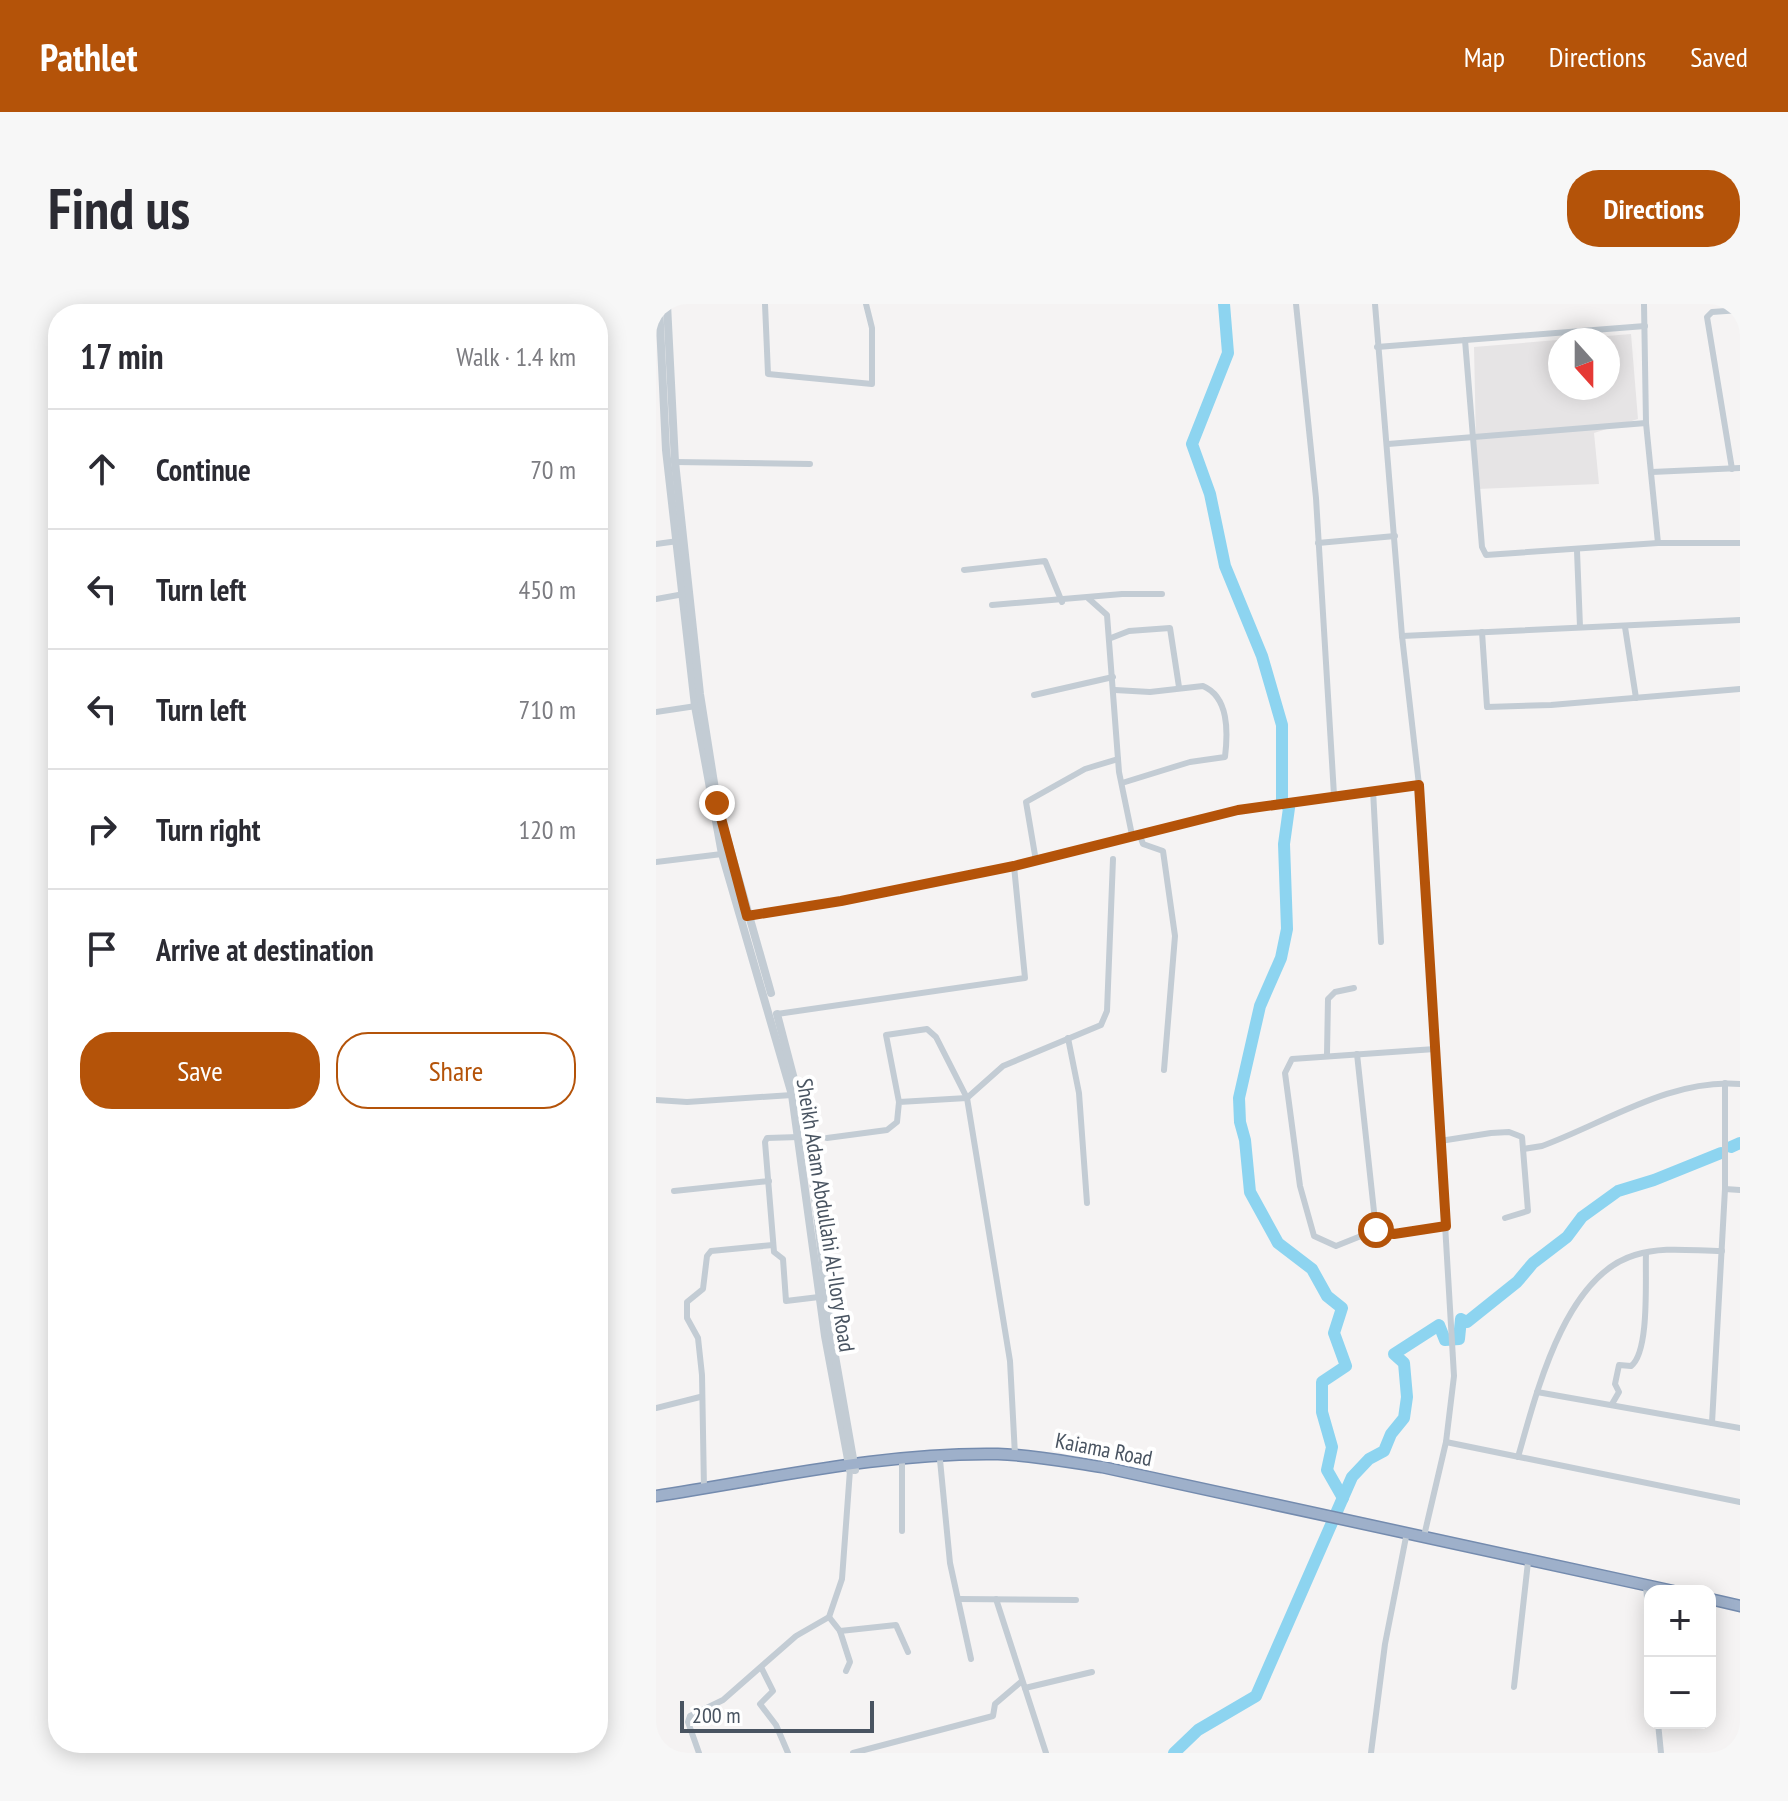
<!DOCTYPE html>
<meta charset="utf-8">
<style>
:root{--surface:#fff;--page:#f7f7f7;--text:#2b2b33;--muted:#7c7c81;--line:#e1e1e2;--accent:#b45309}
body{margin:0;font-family:"PT Sans Narrow",sans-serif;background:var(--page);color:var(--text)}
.controls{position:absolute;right:24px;bottom:24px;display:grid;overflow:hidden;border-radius:16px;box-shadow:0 4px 20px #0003}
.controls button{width:72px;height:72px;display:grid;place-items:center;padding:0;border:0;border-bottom:2px solid var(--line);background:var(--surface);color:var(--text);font:40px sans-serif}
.compass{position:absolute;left:892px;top:24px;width:72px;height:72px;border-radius:50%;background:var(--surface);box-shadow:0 4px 20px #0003;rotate:159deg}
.scale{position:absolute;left:24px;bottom:20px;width:194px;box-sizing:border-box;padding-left:8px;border:4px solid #495461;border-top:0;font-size:22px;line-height:28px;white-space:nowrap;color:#495461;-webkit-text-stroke:6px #fff;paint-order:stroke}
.stop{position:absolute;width:24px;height:24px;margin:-18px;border:6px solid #b45309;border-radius:50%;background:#fff}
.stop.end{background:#b45309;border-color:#fff;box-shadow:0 2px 8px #0008}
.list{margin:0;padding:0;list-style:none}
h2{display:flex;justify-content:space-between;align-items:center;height:104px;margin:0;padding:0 32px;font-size:34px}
h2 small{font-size:26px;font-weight:400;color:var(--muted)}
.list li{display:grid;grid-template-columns:52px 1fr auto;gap:24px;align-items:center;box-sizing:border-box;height:120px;padding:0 32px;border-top:2px solid var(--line)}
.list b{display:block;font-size:30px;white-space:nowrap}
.list em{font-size:26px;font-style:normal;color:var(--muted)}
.actions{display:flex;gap:16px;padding:24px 32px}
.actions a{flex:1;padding:18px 0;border:2px solid var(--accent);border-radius:32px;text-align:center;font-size:28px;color:var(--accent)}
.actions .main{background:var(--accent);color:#fff}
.icon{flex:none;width:44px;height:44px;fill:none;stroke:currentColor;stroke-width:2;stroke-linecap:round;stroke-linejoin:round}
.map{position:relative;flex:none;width:1084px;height:1449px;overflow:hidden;border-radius:32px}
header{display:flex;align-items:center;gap:48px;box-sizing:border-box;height:112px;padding:0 40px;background:var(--accent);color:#fff}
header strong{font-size:38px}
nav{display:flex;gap:44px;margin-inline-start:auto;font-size:28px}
.intro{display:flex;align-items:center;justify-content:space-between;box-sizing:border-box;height:192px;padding:0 48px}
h1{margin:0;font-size:56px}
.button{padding:20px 36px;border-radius:32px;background:var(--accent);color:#fff;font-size:28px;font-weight:700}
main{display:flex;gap:48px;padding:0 48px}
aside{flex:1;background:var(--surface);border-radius:32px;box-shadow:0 4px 20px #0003}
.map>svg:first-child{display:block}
</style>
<header>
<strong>Pathlet</strong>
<nav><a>Map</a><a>Directions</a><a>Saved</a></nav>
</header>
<div class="intro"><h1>Find us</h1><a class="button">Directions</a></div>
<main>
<aside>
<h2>17 min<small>Walk · 1.4 km</small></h2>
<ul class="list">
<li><svg class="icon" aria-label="ahead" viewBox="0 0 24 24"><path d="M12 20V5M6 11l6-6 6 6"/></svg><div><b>Continue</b></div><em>70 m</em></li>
<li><svg class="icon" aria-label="left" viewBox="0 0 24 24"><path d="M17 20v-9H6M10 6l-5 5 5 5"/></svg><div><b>Turn left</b></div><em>450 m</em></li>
<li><svg class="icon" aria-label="left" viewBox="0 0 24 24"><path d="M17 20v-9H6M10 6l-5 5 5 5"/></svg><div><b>Turn left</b></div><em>710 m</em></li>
<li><svg class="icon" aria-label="right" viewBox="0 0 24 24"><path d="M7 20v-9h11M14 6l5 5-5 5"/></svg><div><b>Turn right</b></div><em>120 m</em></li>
<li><svg class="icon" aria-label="arrive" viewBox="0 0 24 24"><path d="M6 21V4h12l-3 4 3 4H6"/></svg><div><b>Arrive at destination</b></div></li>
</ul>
<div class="actions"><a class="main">Save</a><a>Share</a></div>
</aside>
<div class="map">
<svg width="1084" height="1449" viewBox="0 0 1084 1449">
<rect width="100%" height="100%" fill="#f5f3f3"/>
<path fill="#e6e4e5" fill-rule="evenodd" d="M975 30 982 115 938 129 943 180 821 185 818 43ZM904 36H952V84H904Z"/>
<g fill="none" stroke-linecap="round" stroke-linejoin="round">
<g stroke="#8dd4f0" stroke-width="12">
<path d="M568 0 572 49 536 140 554 190 569 262 606 352 626 421V496L633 504 628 540 631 625 625 654 604 702 583 794 584 818 589 836 594 888 622 939 656 965 671 992 686 1004 678 1029 690 1062 666 1078V1108L676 1143 671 1166 687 1194"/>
<path d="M1075 843 1084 839"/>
<path d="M518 1449 542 1426 600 1392 696 1173 713 1155 728 1147 735 1130 748 1114 751 1093 748 1059 738 1050 783 1021 789 1036 803 1035 805 1015 811 1018 861 978 877 959 911 933 926 913 962 887 998 876 1065 849"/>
</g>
<defs>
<g id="trunk">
<path d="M0 1192C113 1175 227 1148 342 1150 377 1151 411 1158 446 1163L1017 1287"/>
<path d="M1054 1295 1084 1302"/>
</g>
</defs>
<use href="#trunk" stroke="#748bae" stroke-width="13"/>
<g stroke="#c3ccd4" stroke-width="6">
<path d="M109 0 112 70 216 80V24L210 0"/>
<path d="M640 0 660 194 678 491"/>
<path d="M719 0 746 332 763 481 798 1072 790 1138 768 1232"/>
<path d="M988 0 990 119 1002 239"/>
<path d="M809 36 826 243 830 251 1002 239H1084"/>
<path d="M721 43 989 22"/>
<path d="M732 140 990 119"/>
<path d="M19 158 154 160"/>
<path d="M1076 165 1051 13 1056 8 1084 6"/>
<path d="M996 168 1084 164"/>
<path d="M662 239 739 232"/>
<path d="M0 240 22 237"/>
<path d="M921 247 924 323"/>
<path d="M308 266 389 257 406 298"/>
<path d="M432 294 451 311 463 468 476 531"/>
<path d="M0 295 28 290"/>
<path d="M336 301 466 290H506"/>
<path d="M969 323 980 394"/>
<path d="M826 328 831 403 895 401 1084 385"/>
<path d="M746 332 1084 316"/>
<path d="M455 334 473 327 514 324 523 383"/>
<path d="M459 386 494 388 547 382C573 393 572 428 569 453L534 458 466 479"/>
<path d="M378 391 457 373"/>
<path d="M0 408 40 402"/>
<path d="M717 486 725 638"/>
<path d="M483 529 487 540 507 547 519 632 508 766"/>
<path d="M380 557 370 498 429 465 462 455"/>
<path d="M0 558 66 550"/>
<path d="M91 612 185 597 358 562 582 506 763 481"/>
<path d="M121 710 369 674 358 562"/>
<path d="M412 734 423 789 431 899"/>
<path d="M779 745 636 755 629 769 644 882 658 932 680 942 720 926 738 930 790 922"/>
<path d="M671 750 672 695 679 688 698 684"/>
<path d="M701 750 720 926"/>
<path d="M0 796 31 798 136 791"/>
<path d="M243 798 230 731 271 725 280 733 311 794 354 1057 359 1151"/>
<path d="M143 833 111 834 109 838 118 948 127 955 130 997 163 993"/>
<path d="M171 834 231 826 241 818 243 798 311 794 347 762 445 721 451 707 457 555"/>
<path d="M784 837 835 829 853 828 866 833 867 845 886 842C949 819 1015 774 1084 780"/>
<path d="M1069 885 1084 886"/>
<path d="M18 887 113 877"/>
<path d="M849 914 872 907 867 845"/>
<path d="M881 1088 1084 1124"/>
<path d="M956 1100 963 1088 959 1080 963 1061 975 1062C994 1048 989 973 990 949"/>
<path d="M0 1104 44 1093"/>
<path d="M1056 1119 1069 885V779"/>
<path d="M790 1138 1084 1198"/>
<path d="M862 1153C880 1091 908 972 979 951 1008 942 1036 947 1066 947"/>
<path d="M284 1156 294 1259 315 1355"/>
<path d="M48 1185 46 1071 42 1034 31 1014V998L47 985 51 952 55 947 117 941"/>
<path d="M246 1227V1160"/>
<path d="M990 1282 994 1329"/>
<path d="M303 1295 420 1296"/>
<path d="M340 1295 390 1449"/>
<path d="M173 1313 184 1327 194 1358 190 1367"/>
<path d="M184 1327 240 1321 252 1348"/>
<path d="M106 1365 117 1387 104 1400 120 1421 132 1449"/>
<path d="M858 1383 872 1258"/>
<path d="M369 1384 436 1368"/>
<path d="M1002 1419 1005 1449"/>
<path d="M43 1449 32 1418 34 1412 67 1396 140 1332 173 1313 186 1275 194 1166"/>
<path d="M197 1449 337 1412 339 1400 366 1377"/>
<path d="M715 1449 729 1340 750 1233"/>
</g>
<g stroke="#c3ccd4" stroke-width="8">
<path d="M3 0 10 146 39 402 66 550 136 791 169 1032 194 1166"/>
<path d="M11 0 19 158 44 390 59 485"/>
<path d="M62 502 115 689"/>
<path d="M121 710 151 825 175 1029 199 1166"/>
</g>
<use href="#trunk" stroke="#9eb0ca" stroke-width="10"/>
</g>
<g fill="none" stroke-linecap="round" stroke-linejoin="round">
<path stroke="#b45309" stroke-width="10" d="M61 499 91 612 185 597 358 562 582 506 763 481 790 922 738 930 720 926"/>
</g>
<g text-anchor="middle" stroke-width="8" stroke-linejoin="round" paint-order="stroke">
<g font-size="22" fill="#495461" stroke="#fff">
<text transform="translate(170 911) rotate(81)" y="8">Sheikh Adam Abdullahi Al-Ilory Road</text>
<text transform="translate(448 1145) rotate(11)" y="8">Kaiama Road</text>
</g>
</g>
</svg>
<div class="controls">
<button>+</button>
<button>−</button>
</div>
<svg class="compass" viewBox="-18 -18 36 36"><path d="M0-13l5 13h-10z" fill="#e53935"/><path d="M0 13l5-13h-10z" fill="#7c7c81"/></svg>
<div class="scale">200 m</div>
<div class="stop" style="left:720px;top:926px"></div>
<div class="stop end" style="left:61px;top:499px"></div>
</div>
</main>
